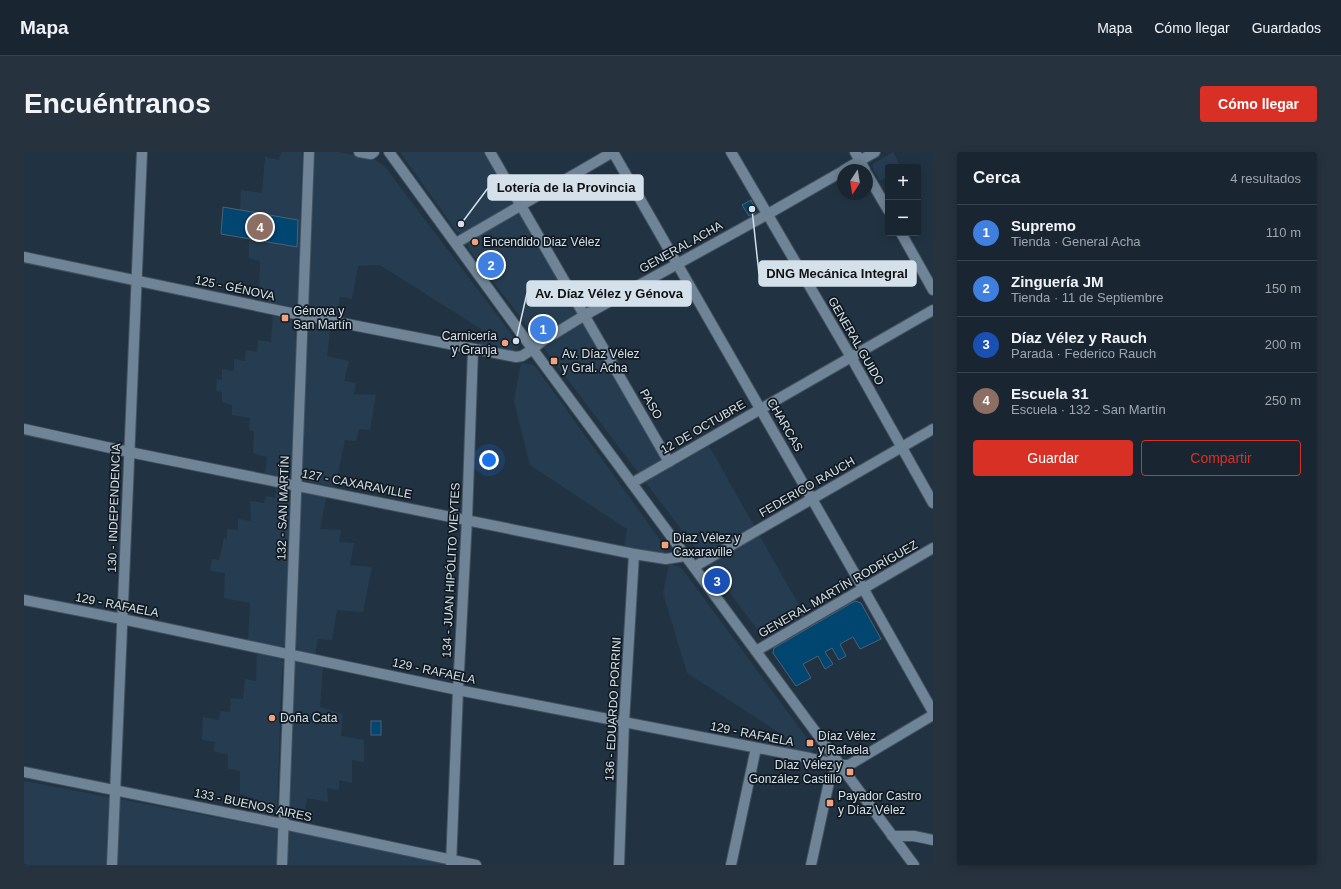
<!DOCTYPE html>
<html lang="es">
<meta charset="utf-8">
<style>
:root{--surface:#192632;--page:#26323e;--text:#f1f3f6;--muted:#9fa5ac;--line:#37434d;--accent:#d93025}
body{margin:0;font-family:Arial,sans-serif;background:var(--page);color:var(--text)}
.controls{position:absolute;right:12px;top:12px;display:grid;overflow:hidden;border-radius:4px;box-shadow:0 2px 10px #0003}
.controls button{width:36px;height:36px;display:grid;place-items:center;padding:0;border:0;border-bottom:1px solid var(--line);background:var(--surface);color:var(--text);font:20px sans-serif}
.compass{position:absolute;left:813px;top:12px;width:36px;height:36px;border-radius:50%;background:var(--surface);box-shadow:0 2px 10px #0003;rotate:192deg}
.you{position:absolute;left:465px;top:308px;width:14px;height:14px;margin:-10px;border:3px solid #fff;border-radius:50%;background:#1a73e8;box-shadow:0 0 0 6px #1a73e833}
.badge{display:grid;place-items:center;width:26px;height:26px;border-radius:50%;background:var(--accent);color:#fff;font-size:13px;font-weight:700}
.pin{position:absolute;translate:-50% -50%;border:2px solid #fff;box-shadow:0 1px 4px #0006}
.list{margin:0;padding:0;list-style:none}
h2{display:flex;justify-content:space-between;align-items:center;height:52px;margin:0;padding:0 16px;font-size:17px}
h2 small{font-size:13px;font-weight:400;color:var(--muted)}
.list li{display:grid;grid-template-columns:26px 1fr auto;gap:12px;align-items:center;box-sizing:border-box;height:56px;padding:0 16px;border-top:1px solid var(--line)}
.list b{display:block;font-size:15px;white-space:nowrap}
.list p{margin:0;font-size:13px;white-space:nowrap;color:var(--muted)}
.list em{font-size:13px;font-style:normal;color:var(--muted)}
.actions{display:flex;gap:8px;padding:12px 16px}
.actions a{flex:1;padding:9px 0;border:1px solid var(--accent);border-radius:4px;text-align:center;font-size:14px;color:var(--accent)}
.actions .main{background:var(--accent);color:#fff}
.map{position:relative;flex:none;width:909px;height:713px;overflow:hidden;border-radius:4px}
header{display:flex;align-items:center;gap:24px;box-sizing:border-box;height:56px;padding:0 20px;background:var(--surface);border-bottom:1px solid var(--line)}
header strong{font-size:19px}
nav{display:flex;gap:22px;margin-inline-start:auto;font-size:14px}
.intro{display:flex;align-items:center;justify-content:space-between;box-sizing:border-box;height:96px;padding:0 24px}
h1{margin:0;font-size:28px}
.button{padding:10px 18px;border-radius:4px;background:var(--accent);color:#fff;font-size:14px;font-weight:700}
main{display:flex;gap:24px;padding:0 24px}
aside{flex:1;background:var(--surface);border-radius:4px;box-shadow:0 2px 10px #0003}
.map>svg:first-child{display:block}
</style>
<header>
<strong>Mapa</strong>
<nav><a>Mapa</a><a>Cómo llegar</a><a>Guardados</a></nav>
</header>
<div class="intro"><h1>Encuéntranos</h1><a class="button">Cómo llegar</a></div>
<main>
<div class="map">
<svg width="909" height="713" viewBox="0 0 909 713">
<rect width="100%" height="100%" fill="#213342"/>
<g fill="#263d51">
<path d="M257 0H278L274 153 271 156 235 149 236 109 225 106V87L197 82 199 55 216 58 217 38 238 41 241 5 255 8Z"/>
<path d="M291 0H314L350 7 361 15 495 192 493 197 486 200 455 194 457 177 356 113 334 114 328 147 316 145 313 167 286 160 284 154 289 2Z"/>
<path d="M376 0H462L492 52 441 82 433 80Z"/>
<path d="M869 0 877 15H864V24L856 29 848 15 849 12Z"/>
<path d="M497 60 646 315 685 294 781 464 740 486 446 99 444 94V90L448 86Z"/>
<path d="M249 161 265 165 269 168 272 174 269 323 267 326H264L241 323 243 305 229 301 230 279 225 278 226 266 208 263V253L198 250V240L192 239 193 227 198 228V217L210 219V207L221 209 222 198 233 200 234 188 247 190Z"/>
<path d="M285 168 307 173 303 204 325 209 320 229 332 231 330 242 352 243 346 278 335 277 332 289 321 288 311 335 281 329 278 326 283 171Z"/>
<path d="M497 211 507 212 511 214 639 392 641 398 639 402 600 397 603 377 506 313 490 249Z"/>
<path d="M254 332 265 336 266 340 262 489 261 493 254 496 224 490 226 451 200 446 201 421 186 419 188 407 195 408 200 386 203 387V377L214 378V367L227 369 226 349 240 351 242 344 251 346Z"/>
<path d="M279 339 303 342 296 377 317 378 315 390 330 391 326 413 348 415 339 460 313 458 308 488 294 487 291 503 274 498 271 494 277 341Z"/>
<path d="M645 412 656 415 659 418 788 593 790 596 787 602 759 596 765 587 663 521 639 441Z"/>
<path d="M233 501 257 507 259 510 260 513 258 516 253 654 255 663 249 667 226 663 230 646 216 642V619L204 617V603L189 599 191 590 178 588 179 565 195 568 196 559 206 560 207 546 219 547 221 527 232 529Z"/>
<path d="M273 508 299 513 296 555 319 562 317 584 340 588V610L328 608V631L315 628V638L303 636 304 650 283 646 279 671 269 669 266 667 264 663 269 512Z"/>
<path d="M0 629 243 675 432 713H0Z"/>
</g>
<g fill="#014571" stroke="#4e6173">
<path d="M727 48 731 57V61L725 64 718 53Z"/>
<path d="M199 55 274 68 273 95 197 82Z"/>
<path d="M521 168 529 179 522 183 513 182 509 175Z"/>
<path d="M831 449 837 451 857 487 836 497 829 485 816 492 822 504 815 508 808 496 801 500 809 512 801 517 794 504 779 512 787 526 772 534 749 501 750 496Z"/>
<rect x="347" y="569" width="10" height="14"/>
</g>
<g fill="none" stroke-linecap="round" stroke-linejoin="round">
<defs>
<g id="street">
<path d="M335 0 347 2 350 0"/>
<path d="M466 0 645 310"/>
<path d="M589 0 839 436 909 560"/>
<path d="M707 0 827 205 909 351"/>
<path d="M831 0 841 18"/>
<path d="M843 22 864 58"/>
<path d="M877 81 909 138"/>
<path d="M0 105 262 160 492 205 498 204 509 197"/>
<path d="M0 277 105 300 610 402 642 407 661 404"/>
<path d="M608 331 909 158"/>
<path d="M670 415 909 277"/>
<path d="M0 448 98 467 434 538 786 606 815 613H825L909 563"/>
<path d="M732 499 909 396"/>
<path d="M0 620 259 672 452 713"/>
<path d="M868 684H890L909 688"/>
<path d="M88 713 118 0"/>
<path d="M258 713 285 0"/>
<path d="M427 713 434 538 443 367 449 197"/>
<path d="M595 713 600 570 610 402"/>
<path d="M707 713 732 596"/>
<path d="M787 713 805 630 815 613"/>
</g>
<g id="secondary">
<path d="M365 0 499 184 890 713"/>
<path d="M820 18 851 0"/>
<path d="M432 91 589 0"/>
<path d="M509 197 517 190 561 163 744 62 819 19"/>
</g>
</defs>
<use href="#street" stroke="#42515f" stroke-width="12"/>
<use href="#secondary" stroke="#42515f" stroke-width="12"/>
<use href="#street" stroke="#6f8496" stroke-width="10"/>
<use href="#secondary" stroke="#6f8496" stroke-width="10"/>
</g>
<g fill="#f1a17d" stroke="#121a21" stroke-width="1.5">
<circle cx="451" cy="90" r="4"/>
<rect x="257" y="162" width="8" height="8" rx="2"/>
<circle cx="481" cy="191" r="4"/>
<rect x="526" y="205" width="8" height="8" rx="2"/>
<rect x="637" y="389" width="8" height="8" rx="2"/>
<circle cx="248" cy="566" r="4"/>
<rect x="782" y="587" width="8" height="8" rx="2"/>
<rect x="822" y="616" width="8" height="8" rx="2"/>
<rect x="802" y="647" width="8" height="8" rx="2"/>
</g>
<g text-anchor="middle" stroke-width="3.5" stroke-linejoin="round" paint-order="stroke">
<g font-size="12" fill="#d4e0ea" stroke="#121a21" text-anchor="start">
<text x="459" y="94">Encendido Diaz Vélez</text>
<text x="269" y="163">Génova y<tspan x="269" dy="14">San Martín</tspan></text>
<text x="473" y="188" text-anchor="end">Carnicería<tspan x="473" dy="14">y Granja</tspan></text>
<text x="538" y="206">Av. Díaz Vélez<tspan x="538" dy="14">y Gral. Acha</tspan></text>
<text x="649" y="390">Díaz Vélez y<tspan x="649" dy="14">Caxaraville</tspan></text>
<text x="256" y="570">Doña Cata</text>
<text x="794" y="588">Díaz Vélez<tspan x="794" dy="14">y Rafaela</tspan></text>
<text x="818" y="617" text-anchor="end">Díaz Vélez y<tspan x="818" dy="14">González Castillo</tspan></text>
<text x="814" y="648">Payador Castro<tspan x="814" dy="14">y Díaz Vélez</tspan></text>
</g>
<g font-size="12" fill="#d4e0ea" stroke="#121a21">
<text transform="translate(657 95) rotate(-29)" y="4">GENERAL ACHA</text>
<text transform="translate(211 136) rotate(12)" y="4">125 - GÉNOVA</text>
<text transform="translate(832 189) rotate(60)" y="4">GENERAL GUIDO</text>
<text transform="translate(627 252) rotate(60)" y="4">PASO</text>
<text transform="translate(761 273) rotate(60)" y="4">CHARCAS</text>
<text transform="translate(679 275) rotate(-30)" y="4">12 DE OCTUBRE</text>
<text transform="translate(333 332) rotate(11)" y="4">127 - CAXARAVILLE</text>
<text transform="translate(783 335) rotate(-30)" y="4">FEDERICO RAUCH</text>
<text transform="translate(90 356) rotate(-88)" y="4">130 - INDEPENDENCIA</text>
<text transform="translate(259 356) rotate(-88)" y="4">132 - SAN MARTÍN</text>
<text transform="translate(427 418) rotate(-87)" y="4">134 - JUAN HIPÓLITO VIEYTES</text>
<text transform="translate(814 437) rotate(-30)" y="4">GENERAL MARTÍN RODRÍGUEZ</text>
<text transform="translate(93 453) rotate(11)" y="4">129 - RAFAELA</text>
<text transform="translate(410 519) rotate(12)" y="4">129 - RAFAELA</text>
<text transform="translate(589 557) rotate(-87)" y="4">136 - EDUARDO PORRINI</text>
<text transform="translate(728 582) rotate(11)" y="4">129 - RAFAELA</text>
<text transform="translate(229 653) rotate(12)" y="4">133 - BUENOS AIRES</text>
</g>
</g>
<path fill="none" stroke="#d4e0ea" stroke-width="1.5" d="M437 72L464 36M728 57L735 122M492 189L503 141"/>
<g fill="#d4e0ea" stroke="#121a21" stroke-width="1.5">
<circle cx="437" cy="72" r="4"/>
<circle cx="728" cy="57" r="4"/>
<circle cx="492" cy="189" r="4"/>
</g>
<g fill="#d4e0ea" stroke="#d4e0ea" stroke-width="1.5">
<rect x="464" y="23" width="155" height="25" rx="4"/>
<rect x="735" y="109" width="157" height="25" rx="4"/>
<rect x="503" y="129" width="164" height="25" rx="4"/>
</g>
<g font-size="13" text-anchor="middle" font-weight="bold" fill="#111">
<text x="542" y="40">Lotería de la Provincia</text>
<text x="813" y="126">DNG Mecánica Integral</text>
<text x="585" y="146">Av. Díaz Vélez y Génova</text>
</g>
</svg>
<div class="controls">
<button>+</button>
<button>−</button>
</div>
<svg class="compass" viewBox="-18 -18 36 36"><path d="M0-13l5 13h-10z" fill="#e53935"/><path d="M0 13l5-13h-10z" fill="#9fa5ac"/></svg>
<div class="you"></div>
<div class="pin badge" style="left:519px;top:177px;background:#3f7fe0">1</div>
<div class="pin badge" style="left:467px;top:113px;background:#3f7fe0">2</div>
<div class="pin badge" style="left:693px;top:429px;background:#1a4fb4">3</div>
<div class="pin badge" style="left:236px;top:75px;background:#8d6e63">4</div>
</div>
<aside>
<h2>Cerca<small>4 resultados</small></h2>
<ul class="list">
<li><span class="badge" style="background:#3f7fe0">1</span><div><b>Supremo</b><p>Tienda · General Acha</p></div><em>110 m</em></li>
<li><span class="badge" style="background:#3f7fe0">2</span><div><b>Zinguería JM</b><p>Tienda · 11 de Septiembre</p></div><em>150 m</em></li>
<li><span class="badge" style="background:#1a4fb4">3</span><div><b>Díaz Vélez y Rauch</b><p>Parada · Federico Rauch</p></div><em>200 m</em></li>
<li><span class="badge" style="background:#8d6e63">4</span><div><b>Escuela 31</b><p>Escuela · 132 - San Martín</p></div><em>250 m</em></li>
</ul>
<div class="actions"><a class="main">Guardar</a><a>Compartir</a></div>
</aside>
</main>
